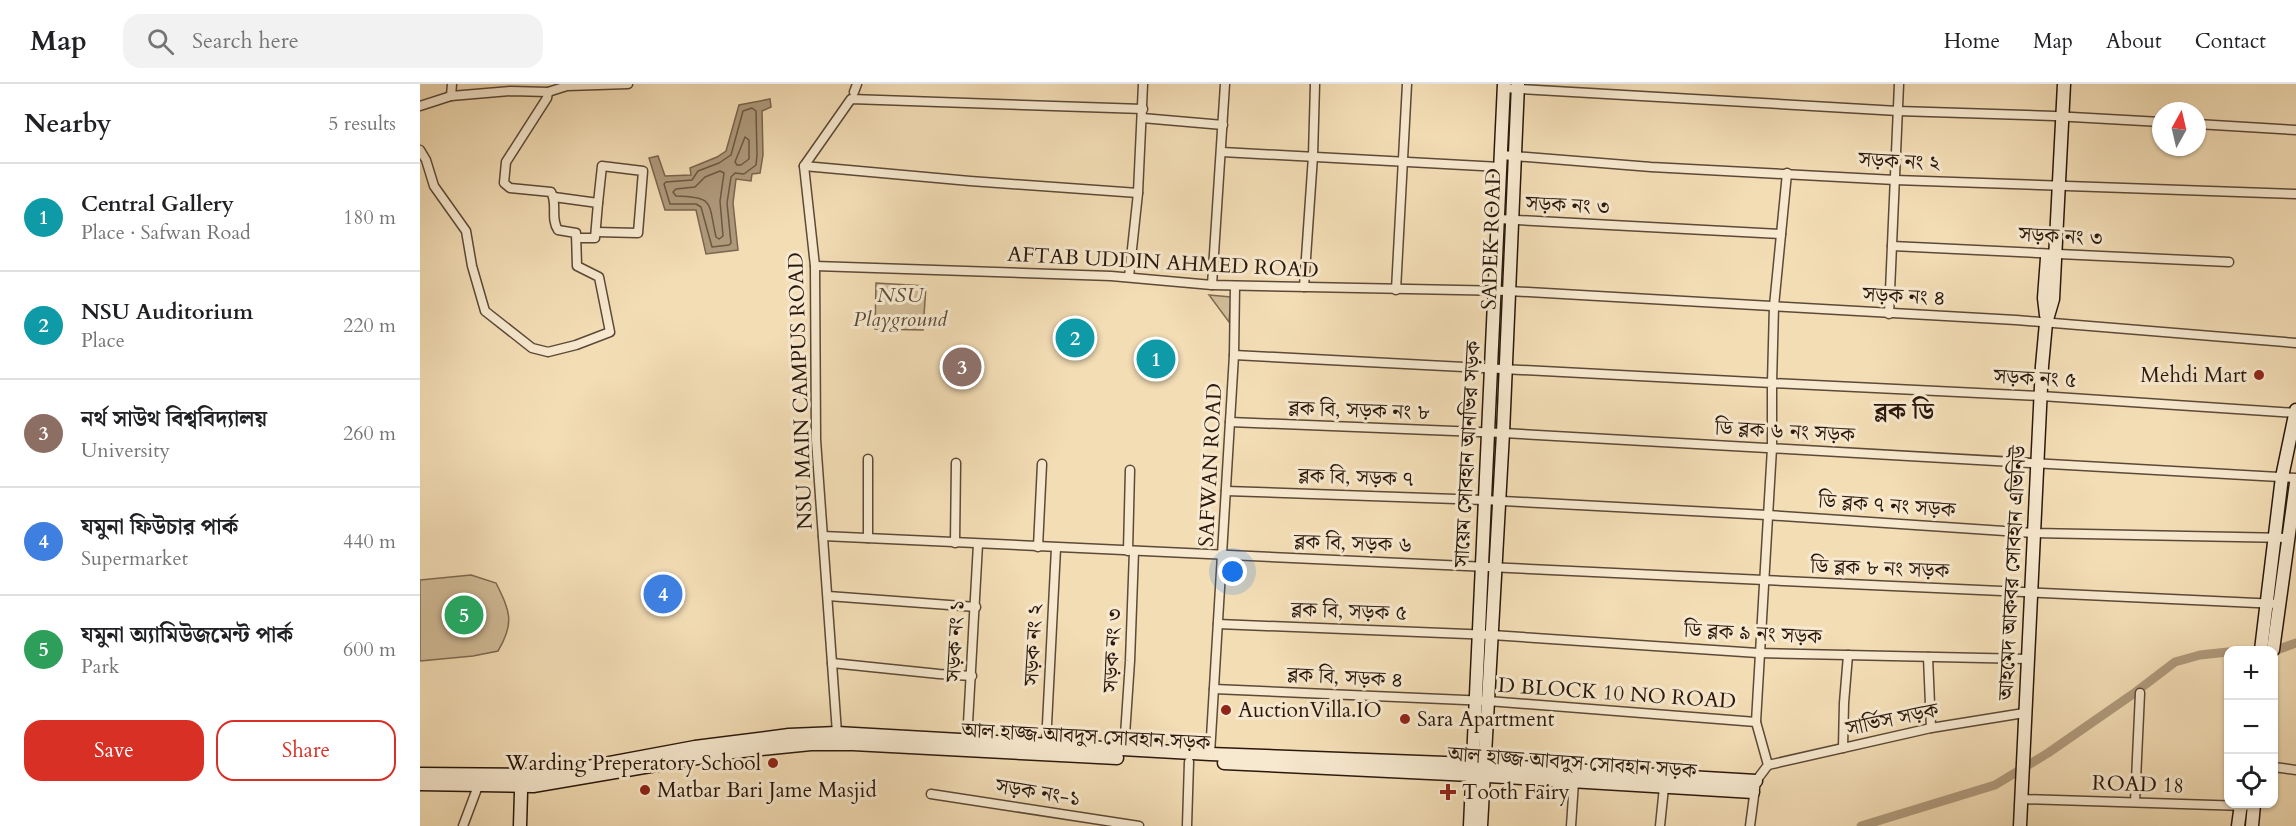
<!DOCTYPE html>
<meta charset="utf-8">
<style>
:root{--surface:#fff;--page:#f2f2f2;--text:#202124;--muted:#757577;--line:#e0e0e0;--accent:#d93025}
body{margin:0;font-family:Cardo,"Noto Serif Bengali",serif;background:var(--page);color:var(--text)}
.controls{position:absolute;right:18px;bottom:18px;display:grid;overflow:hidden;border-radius:12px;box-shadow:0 2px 4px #0004}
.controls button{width:54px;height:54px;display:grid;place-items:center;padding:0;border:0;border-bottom:2px solid var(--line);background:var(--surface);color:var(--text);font:30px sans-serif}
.compass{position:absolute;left:1732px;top:18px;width:54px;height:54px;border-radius:50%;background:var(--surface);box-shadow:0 2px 4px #0004;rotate:8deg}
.you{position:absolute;left:813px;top:488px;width:21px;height:21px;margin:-15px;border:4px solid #fff;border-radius:50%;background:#1a73e8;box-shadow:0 0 0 9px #1a73e833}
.badge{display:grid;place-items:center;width:39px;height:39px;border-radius:50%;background:var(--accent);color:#fff;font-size:20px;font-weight:700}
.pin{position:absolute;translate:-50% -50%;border:3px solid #fff;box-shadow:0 2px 6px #0006}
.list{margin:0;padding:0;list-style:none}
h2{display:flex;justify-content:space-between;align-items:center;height:78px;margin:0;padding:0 24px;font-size:26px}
h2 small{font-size:20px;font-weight:400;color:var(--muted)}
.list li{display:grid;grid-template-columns:39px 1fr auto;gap:18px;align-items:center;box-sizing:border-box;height:108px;padding:0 24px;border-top:2px solid var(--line)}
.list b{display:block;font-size:22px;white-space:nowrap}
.list p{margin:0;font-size:20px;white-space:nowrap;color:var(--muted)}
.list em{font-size:20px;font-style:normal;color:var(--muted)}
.actions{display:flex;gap:12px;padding:18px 24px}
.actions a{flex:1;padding:14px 0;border:2px solid var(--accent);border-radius:18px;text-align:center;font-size:21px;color:var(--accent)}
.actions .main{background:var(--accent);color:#fff}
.icon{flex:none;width:33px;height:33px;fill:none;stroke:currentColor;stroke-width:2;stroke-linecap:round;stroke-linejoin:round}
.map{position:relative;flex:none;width:1876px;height:742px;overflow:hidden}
header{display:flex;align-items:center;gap:36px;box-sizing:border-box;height:84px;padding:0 30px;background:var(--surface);border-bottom:2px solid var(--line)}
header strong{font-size:28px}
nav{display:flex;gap:33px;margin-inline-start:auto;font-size:21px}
.search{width:420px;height:54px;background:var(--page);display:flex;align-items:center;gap:15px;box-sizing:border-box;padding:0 21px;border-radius:18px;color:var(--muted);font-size:22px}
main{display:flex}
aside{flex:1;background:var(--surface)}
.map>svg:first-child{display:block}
</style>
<header>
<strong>Map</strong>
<div class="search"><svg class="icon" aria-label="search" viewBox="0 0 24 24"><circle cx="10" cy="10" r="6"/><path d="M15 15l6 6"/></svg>Search here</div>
<nav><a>Home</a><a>Map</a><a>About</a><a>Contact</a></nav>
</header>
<main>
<aside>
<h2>Nearby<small>5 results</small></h2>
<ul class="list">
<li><span class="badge" style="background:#0f9aa8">1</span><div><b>Central Gallery</b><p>Place · Safwan Road</p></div><em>180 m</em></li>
<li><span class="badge" style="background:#0f9aa8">2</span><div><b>NSU Auditorium</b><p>Place</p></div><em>220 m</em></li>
<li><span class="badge" style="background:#8d6e63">3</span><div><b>নর্থ সাউথ বিশ্ববিদ্যালয়</b><p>University</p></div><em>260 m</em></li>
<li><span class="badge" style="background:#3f7fe0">4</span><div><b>যমুনা ফিউচার পার্ক</b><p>Supermarket</p></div><em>440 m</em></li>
<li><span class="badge" style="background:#2e9e5b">5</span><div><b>যমুনা অ্যামিউজমেন্ট পার্ক</b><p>Park</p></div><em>600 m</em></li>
</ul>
<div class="actions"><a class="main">Save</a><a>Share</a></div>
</aside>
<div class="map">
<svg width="1876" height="742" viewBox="0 0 1876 742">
<rect width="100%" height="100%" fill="#f3ddb5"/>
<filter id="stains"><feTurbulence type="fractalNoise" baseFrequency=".00333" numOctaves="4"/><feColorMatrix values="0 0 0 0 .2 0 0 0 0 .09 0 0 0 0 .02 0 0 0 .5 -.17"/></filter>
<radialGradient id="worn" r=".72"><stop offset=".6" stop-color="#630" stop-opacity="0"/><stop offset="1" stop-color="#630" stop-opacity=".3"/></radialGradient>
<g fill="#d1bc98" stroke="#7e6a52" stroke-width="1.5">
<path d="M456 199 506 202 503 246 455 245Z"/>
<path d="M789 211 811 213 809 238Z"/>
<path d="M51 491 76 499C90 527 95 539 78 567L53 572 0 577V496Z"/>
</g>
<path fill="#af9a7c" stroke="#7a6650" stroke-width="1.5" d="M350 15 351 23 342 27 343 71 340 89 332 90 331 97 316 95 313 119 318 166 286 170 276 126H245L229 74 238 72 245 92 271 91 270 84 297 73 306 67 319 21Z"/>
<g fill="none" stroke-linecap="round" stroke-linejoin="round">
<g stroke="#6c5944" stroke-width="1.5">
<path d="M332 24 336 27 337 71 336 81 324 90 315 89 311 93 307 119 311 159 309 161 292 163 281 123 276 120H250L244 100 246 98 272 96 278 87 299 79 311 71 323 27Z"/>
<path d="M325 53 329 56V75L321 81H317L315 78Z"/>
<path d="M300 87 304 89 300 117 303 152 299 155 296 153C288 118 295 113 256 112L253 108 256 105 275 103 285 93Z"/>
</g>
<g stroke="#af9a7c" stroke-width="9">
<path d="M1854 567 1876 559"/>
<path d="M1441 742 1575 701 1628 669 1713 610 1755 578 1780 571 1808 568"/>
</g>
<defs>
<g id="street">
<path d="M1084 4 1478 27 1634 32 1741 38"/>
<path d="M434 8 437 0"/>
<path d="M31 12 32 0"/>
<path d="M0 22 31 12 91 7 128 8 147 2 208 0"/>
<path d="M722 34 803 41"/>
<path d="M1777 40 1876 46"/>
<path d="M0 66 6 76 14 102 46 147 52 182 65 227 112 264 128 268 156 261 190 248 179 193 157 182 156 149 138 146C130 134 138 120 131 108L90 104 84 99 86 78 127 14 128 8"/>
<path d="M802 68 1080 83"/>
<path d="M1081 71 1231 83 1475 96 1876 110"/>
<path d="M384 82 550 97 718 109"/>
<path d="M1367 89 1354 222 1352 299 1621 312 1876 329"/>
<path d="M134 113 178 119 175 154H157"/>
<path d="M1078 135 1361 150"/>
<path d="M176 148 218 149 223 87 182 82 178 119"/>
<path d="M1472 162 1809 178"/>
<path d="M395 182 691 192 792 201 1089 207 1596 236 1876 259"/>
<path d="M709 193 718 109 723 0"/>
<path d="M792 201 805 0"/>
<path d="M884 203 893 72 895 0"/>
<path d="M976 206 987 0"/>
<path d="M1469 230 1479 0"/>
<path d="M814 271 1352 299V364L1336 638 1348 681 1336 697 1330 742"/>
<path d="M810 338 1083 349 1876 394"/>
<path d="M448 375V454"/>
<path d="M806 407 1064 416 1347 431 1614 449 1868 454"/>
<path d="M403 452 1858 520"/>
<path d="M535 459 536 379"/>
<path d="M618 463 622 380"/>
<path d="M708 467 710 386"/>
<path d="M408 512 556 523"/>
<path d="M798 540 1072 551 1338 569 1608 575"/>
<path d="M1508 573 1511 644"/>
<path d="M412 579 519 590 552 592"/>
<path d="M794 605 1068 617 1336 638"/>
<path d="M417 649 396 356 395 182 384 82 431 15 723 25"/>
<path d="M547 657 558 460"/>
<path d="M626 660 636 464"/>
<path d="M1423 664 1424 619 1428 571"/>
<path d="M704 666 710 577 714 467"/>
<path d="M790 670 814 271 815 202"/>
<path d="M1348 681 1511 644 1604 629"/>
<path d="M1854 683 1876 686"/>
<path d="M511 710 719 742"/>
<path d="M1601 715 1825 722"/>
<path d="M1715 718 1720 609"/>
<path d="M43 742 58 702"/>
<path d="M767 742 769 678"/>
<path d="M1151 742 1154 698"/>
<path d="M1240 742 1244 703"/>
</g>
<g id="secondary">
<path d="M1626 231 1624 214 1627 174"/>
<path d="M1841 566 1862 393 1876 326"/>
<path d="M1853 566 1876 399"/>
<path d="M804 679 1051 691 1333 708"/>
<path d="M0 690 110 691 141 688 275 663 369 651 417 649 790 670 1051 680 1336 697"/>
<path d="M0 700 113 702 313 668 391 660H433L697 674"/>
<path d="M100 742 101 708"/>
<path d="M1050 742 1084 0"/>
<path d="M1061 742 1083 349 1098 0"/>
<path d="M1600 742 1622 282 1626 239 1633 215 1644 0"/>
<path d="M1818 742 1821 720"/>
<path d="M1832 742 1834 720"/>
</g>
</defs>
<use href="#street" stroke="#5c4937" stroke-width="11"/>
<use href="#secondary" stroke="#2a180d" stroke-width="15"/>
<use href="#street" stroke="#f7e9cf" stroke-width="8"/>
<use href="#secondary" stroke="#f7e9cf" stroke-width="12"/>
</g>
<g fill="#8f2418" stroke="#f7e9cf" stroke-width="2">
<circle cx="1839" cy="291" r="6"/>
<circle cx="806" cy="626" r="6"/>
<circle cx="985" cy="635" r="6"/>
<circle cx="353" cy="679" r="6"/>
<circle cx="225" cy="706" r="6"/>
<path d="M1025 699h6v6h6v6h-6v6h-6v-6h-6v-6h6z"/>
</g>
<g text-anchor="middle" stroke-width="6" stroke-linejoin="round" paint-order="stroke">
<g font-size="21" fill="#2a180d" stroke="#f7e9cf">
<text transform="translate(1479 77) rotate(3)" y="7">সড়ক নং ২</text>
<text transform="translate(1148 121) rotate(3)" y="7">সড়ক নং ৩</text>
<text transform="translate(1641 152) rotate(3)" y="7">সড়ক নং ৩</text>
<text transform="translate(1071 155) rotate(-88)" y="7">SADEK ROAD</text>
<text transform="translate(743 178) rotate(3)" y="7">AFTAB UDDIN AHMED ROAD</text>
<text transform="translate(1484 212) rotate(3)" y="7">সড়ক নং ৪</text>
<text transform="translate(1615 294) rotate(3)" y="7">সড়ক নং ৫</text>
<text transform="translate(380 307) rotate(-92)" y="7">NSU MAIN CAMPUS ROAD</text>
<text transform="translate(939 326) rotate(2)" y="7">ব্লক বি, সড়ক নং ৮</text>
<text transform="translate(1365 347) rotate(3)" y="7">ডি ব্লক ৬ নং সড়ক</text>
<text transform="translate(1047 370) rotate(-87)" y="7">সায়েম সোবহান আনভির সড়ক</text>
<text transform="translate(790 381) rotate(-87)" y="7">SAFWAN ROAD</text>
<text transform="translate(936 393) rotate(2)" y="7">ব্লক বি, সড়ক ৭</text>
<text transform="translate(1467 421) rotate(4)" y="7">ডি ব্লক ৭ নং সড়ক</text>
<text transform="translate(933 459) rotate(2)" y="7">ব্লক বি, সড়ক ৬</text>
<text transform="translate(1460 484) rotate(2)" y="7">ডি ব্লক ৮ নং সড়ক</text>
<text transform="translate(1592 489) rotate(-87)" y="7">আহমেদ আকবর সোবহান এভিনিউ</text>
<text transform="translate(929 527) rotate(2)" y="7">ব্লক বি, সড়ক ৫</text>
<text transform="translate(1333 549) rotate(3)" y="7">ডি ব্লক ৯ নং সড়ক</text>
<text transform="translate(535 557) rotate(-87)" y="7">সড়ক নং ১</text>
<text transform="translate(613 561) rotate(-87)" y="7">সড়ক নং ২</text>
<text transform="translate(692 566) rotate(-87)" y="7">সড়ক নং ৩</text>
<text transform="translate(925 593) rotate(3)" y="7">ব্লক বি, সড়ক ৪</text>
<text transform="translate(1197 609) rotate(4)" y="7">D BLOCK 10 NO ROAD</text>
<text transform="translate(1472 635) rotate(-12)" y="7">সার্ভিস সড়ক</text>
<text transform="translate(666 652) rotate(3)" y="7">আল হাজ্জ আবদুস সোবহান সড়ক</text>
<text transform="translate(1152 678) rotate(4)" y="7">আল হাজ্জ আবদুস সোবহান সড়ক</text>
<text transform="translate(1718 700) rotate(2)" y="7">ROAD 18</text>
<text transform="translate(618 708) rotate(9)" y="7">সড়ক নং-১</text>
</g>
<g font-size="21" font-style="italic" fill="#5c4937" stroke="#f7e9cf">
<text x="480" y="218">NSU<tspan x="480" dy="24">Playground</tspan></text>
</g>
<g font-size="21" fill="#2a180d" stroke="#f7e9cf" text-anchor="start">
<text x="1827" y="298" text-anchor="end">Mehdi Mart</text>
<text x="818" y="633">AuctionVilla.IO</text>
<text x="997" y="642">Sara Apartment</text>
<text x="341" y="686" text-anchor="end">Warding Preperatory School</text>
<text x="237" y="713">Matbar Bari Jame Masjid</text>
<text x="1042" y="715">Tooth Fairy</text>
</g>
<g font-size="24" font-weight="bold" fill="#2a180d" stroke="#f7e9cf">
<text x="1484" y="335">ব্লক ডি</text>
</g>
</g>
<rect width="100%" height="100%" filter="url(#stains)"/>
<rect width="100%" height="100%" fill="url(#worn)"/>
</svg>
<div class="controls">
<button>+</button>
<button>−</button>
<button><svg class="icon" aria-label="locate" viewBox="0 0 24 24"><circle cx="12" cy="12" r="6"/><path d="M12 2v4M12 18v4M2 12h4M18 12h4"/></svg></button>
</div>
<svg class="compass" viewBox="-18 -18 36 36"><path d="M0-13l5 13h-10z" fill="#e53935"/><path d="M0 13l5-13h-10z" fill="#757577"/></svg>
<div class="you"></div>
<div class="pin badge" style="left:736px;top:275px;background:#0f9aa8">1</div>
<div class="pin badge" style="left:655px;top:254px;background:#0f9aa8">2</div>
<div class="pin badge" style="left:542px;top:283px;background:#8d6e63">3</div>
<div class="pin badge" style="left:243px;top:510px;background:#3f7fe0">4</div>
<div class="pin badge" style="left:44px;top:531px;background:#2e9e5b">5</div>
</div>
</main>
